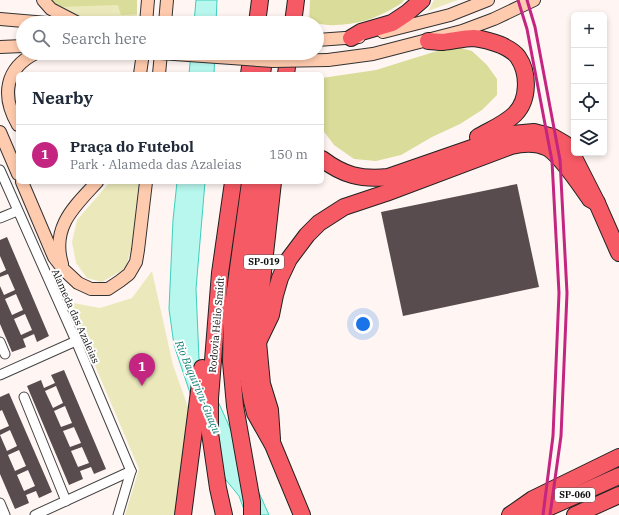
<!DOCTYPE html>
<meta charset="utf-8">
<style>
:root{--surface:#fff;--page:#f6f6f7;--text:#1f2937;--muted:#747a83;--line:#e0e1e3;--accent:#c32580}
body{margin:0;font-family:"IBM Plex Serif",serif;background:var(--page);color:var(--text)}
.controls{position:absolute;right:12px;top:12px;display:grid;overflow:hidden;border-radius:6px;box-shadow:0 2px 6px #0003}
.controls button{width:36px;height:36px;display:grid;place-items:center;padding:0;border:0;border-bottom:1px solid var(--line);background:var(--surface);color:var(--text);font:20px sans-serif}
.you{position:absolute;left:363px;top:324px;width:14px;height:14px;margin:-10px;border:3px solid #fff;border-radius:50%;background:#1a73e8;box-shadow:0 0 0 6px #1a73e833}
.badge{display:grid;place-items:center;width:26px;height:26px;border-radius:50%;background:var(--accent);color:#fff;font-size:13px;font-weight:700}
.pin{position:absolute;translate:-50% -33px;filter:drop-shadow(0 1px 2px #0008)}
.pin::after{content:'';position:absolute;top:21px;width:14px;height:12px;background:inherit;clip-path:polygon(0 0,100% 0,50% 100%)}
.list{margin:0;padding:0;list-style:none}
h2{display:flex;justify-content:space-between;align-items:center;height:52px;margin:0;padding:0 16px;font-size:17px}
h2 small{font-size:13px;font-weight:400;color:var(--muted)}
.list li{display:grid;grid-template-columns:26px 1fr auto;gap:12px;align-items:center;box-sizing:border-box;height:60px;padding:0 16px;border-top:1px solid var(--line)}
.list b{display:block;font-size:15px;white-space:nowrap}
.list p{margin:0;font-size:13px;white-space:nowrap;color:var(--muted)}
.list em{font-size:13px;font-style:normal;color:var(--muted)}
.icon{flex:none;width:22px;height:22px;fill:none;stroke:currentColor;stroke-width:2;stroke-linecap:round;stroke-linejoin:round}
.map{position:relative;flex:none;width:619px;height:515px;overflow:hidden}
.search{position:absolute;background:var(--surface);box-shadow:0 2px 6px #0003;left:16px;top:16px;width:308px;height:44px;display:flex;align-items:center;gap:10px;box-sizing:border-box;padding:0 14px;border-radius:22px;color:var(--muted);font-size:15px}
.panel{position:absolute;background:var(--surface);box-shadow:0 2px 6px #0003;left:16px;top:72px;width:308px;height:112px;border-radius:6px}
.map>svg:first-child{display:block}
</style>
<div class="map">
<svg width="619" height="515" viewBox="0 0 619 515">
<rect width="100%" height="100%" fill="#fff6f3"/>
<g fill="#ebe9bb">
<path d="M50 0H137V23C108 23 72 21 50 0Z"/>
<path d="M434 0H458L428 11Z"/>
<path d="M110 182H139L136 229 126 268 102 282 87 278 76 263 72 242 77 220Z"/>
<path d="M152 271 173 365 188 407 176 515H125L139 469 68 302 100 308 132 298Z"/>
</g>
<g fill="#dadc9a">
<path d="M50 0H137V14L121 15 118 5 57 7Z"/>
<path d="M310 0H404L402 3C379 17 363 24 336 25 326 26 318 23 309 23Z"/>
<path d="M453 46 472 51 487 65 497 79V95L482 110 460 124 432 137 401 155 376 161 354 159 334 145 322 129V78L376 70Z"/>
</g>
<g fill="#b7f7ed" stroke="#3dcfbd">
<path d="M196 0H217L216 23H194Z"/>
<path d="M191 53H215L214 74H189Z"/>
<path d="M177 182H205L196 289 199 359 269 515H246L239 496 226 480 191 396 174 345 169 309 173 220Z"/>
</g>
<g fill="#594c4e" fill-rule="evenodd">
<path d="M517 184 539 287 403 316 381 212Z"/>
<path d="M7 237 49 336 37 342 34 334 23 339 26 347 12 352 0 324V286L4 295 15 290 8 274 0 277V273L6 270 0 256V240ZM16 294 23 310 12 315 5 299ZM25 314 32 330 21 335 14 319Z"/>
<path d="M64 370 106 469 94 474 91 467 80 471 83 479 69 485 27 386 41 380 44 388 55 383 51 375ZM56 386 63 403 53 408 45 391ZM65 406 72 423 61 427 54 411ZM74 427 81 443 70 447 63 431ZM82 447 89 463 78 467 71 451Z"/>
<path d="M9 393 52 492 39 498 36 491 26 495 29 503 15 509 0 474V435L7 451 17 446 10 430 0 435V430L9 426 2 410 0 411V397ZM19 450 26 466 15 471 8 455ZM28 470 35 486 24 491 17 475Z"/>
</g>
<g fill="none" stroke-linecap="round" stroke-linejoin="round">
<defs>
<g id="street">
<path d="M0 170 76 341 131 471"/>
<path d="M0 218 17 211"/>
<path d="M0 342 5 354"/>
<path d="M0 375 76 341"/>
<path d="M24 397 66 501"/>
<path d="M0 503 5 515"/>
<path d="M35 515 131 471"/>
<path d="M118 515 131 471"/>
</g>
<g id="secondary">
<path d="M43 0 51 9 78 23"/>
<path d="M0 19 47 23"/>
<path d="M146 23 148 0"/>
<path d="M165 23 167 0"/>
<path d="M383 32 450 15 488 0"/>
<path d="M317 40 359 37"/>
<path d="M0 47 23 46"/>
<path d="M328 60 373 54 462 31 494 19 534 0"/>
<path d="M140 74 143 53"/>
<path d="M159 74 161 53"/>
<path d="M18 125C1 96 5 68 36 53"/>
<path d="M0 132 18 174"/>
<path d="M22 182 54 257 64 270 78 283 91 289H108L120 281 129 274 136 262 138 250 146 182"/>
<path d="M62 264C51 227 74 207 97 182"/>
</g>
<g id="highway">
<path d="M257 23 260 0"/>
<path d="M293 23 296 0"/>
<path d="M351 38 361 32 392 23 407 13 422 0"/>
<path d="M428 41C433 41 438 42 443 42 453 41 464 38 474 38 482 39 493 42 501 45 507 48 514 51 518 57 529 73 529 100 515 114 505 124 490 130 478 137"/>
<path d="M249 74 252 53"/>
<path d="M262 74 265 53"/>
<path d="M286 74 289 53"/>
<path d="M322 159C343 175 361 180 388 177L512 134 534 132 553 137 565 144 571 152 597 203 619 253"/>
<path d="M250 182 232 312 231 362 235 406 252 502V515"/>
<path d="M262 182 251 254 246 331 247 373 252 401 255 413 273 445 302 515"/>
<path d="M258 342 271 315 275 295 280 278 289 259 307 235 319 223 344 207 386 193 511 146C523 143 536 142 548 148 562 157 580 185 590 199L597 203"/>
<path d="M272 439 270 410 262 384 258 342 261 290 273 182"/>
<path d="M183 515 202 368"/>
<path d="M224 515 218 488 210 433V398L220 273 233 182"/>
<path d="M510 515 533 499 619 457"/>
<path d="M532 515 619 476"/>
<path d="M575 515 619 495"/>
</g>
</defs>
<use href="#street" stroke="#434343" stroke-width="11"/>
<use href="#secondary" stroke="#323232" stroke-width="14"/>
<use href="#highway" stroke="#212121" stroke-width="18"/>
<use href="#street" stroke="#fff" stroke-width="9"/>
<use href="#secondary" stroke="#ffcbae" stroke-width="12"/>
<use href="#highway" stroke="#f65a65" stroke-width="16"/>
<g stroke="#c32580" stroke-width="3">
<path d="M518 0 527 29 552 161 559 293 553 436 543 515"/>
<path d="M527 0 535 27 560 160 567 293 561 436 550 515"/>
</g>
<defs>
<path id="secondary-bridge" d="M160 53 273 61 328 60"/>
</defs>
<use href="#secondary-bridge" stroke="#323232" stroke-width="14" stroke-linecap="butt"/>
<use href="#secondary-bridge" stroke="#ffcbae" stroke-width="12"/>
</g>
<g text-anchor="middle" stroke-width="4" stroke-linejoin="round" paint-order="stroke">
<g fill="#fff" stroke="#585858" stroke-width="1">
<rect x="244" y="255" width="40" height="14" rx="3"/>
<rect x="555" y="488" width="40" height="14" rx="3"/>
</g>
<g font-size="9" font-weight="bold" fill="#101010">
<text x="264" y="265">SP-019</text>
<text x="575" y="498">SP-060</text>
</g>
<g font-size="10" fill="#101010" stroke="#fff">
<text transform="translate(76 316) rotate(66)" y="4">Alameda das Azaleias</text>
<text transform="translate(216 325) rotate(-85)" y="4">Rodovia Hélio Smidt</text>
</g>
<g font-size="11" font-style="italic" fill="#158076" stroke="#fff">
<text transform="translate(198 387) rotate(67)" y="4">Rio Baquirivu-Guaçu</text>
</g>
</g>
</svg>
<div class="controls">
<button>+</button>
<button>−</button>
<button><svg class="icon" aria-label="locate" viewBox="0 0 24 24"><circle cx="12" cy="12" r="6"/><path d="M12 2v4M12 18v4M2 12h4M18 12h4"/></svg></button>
<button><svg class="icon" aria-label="layers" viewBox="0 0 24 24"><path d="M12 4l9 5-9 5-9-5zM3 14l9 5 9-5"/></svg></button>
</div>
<div class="you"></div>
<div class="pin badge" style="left:142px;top:386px">1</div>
<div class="search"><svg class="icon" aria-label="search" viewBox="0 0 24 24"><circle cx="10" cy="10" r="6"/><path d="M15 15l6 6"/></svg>Search here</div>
<section class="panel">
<h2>Nearby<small></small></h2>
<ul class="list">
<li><span class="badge">1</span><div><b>Praça do Futebol</b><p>Park · Alameda das Azaleias</p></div><em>150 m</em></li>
</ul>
</section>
</div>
